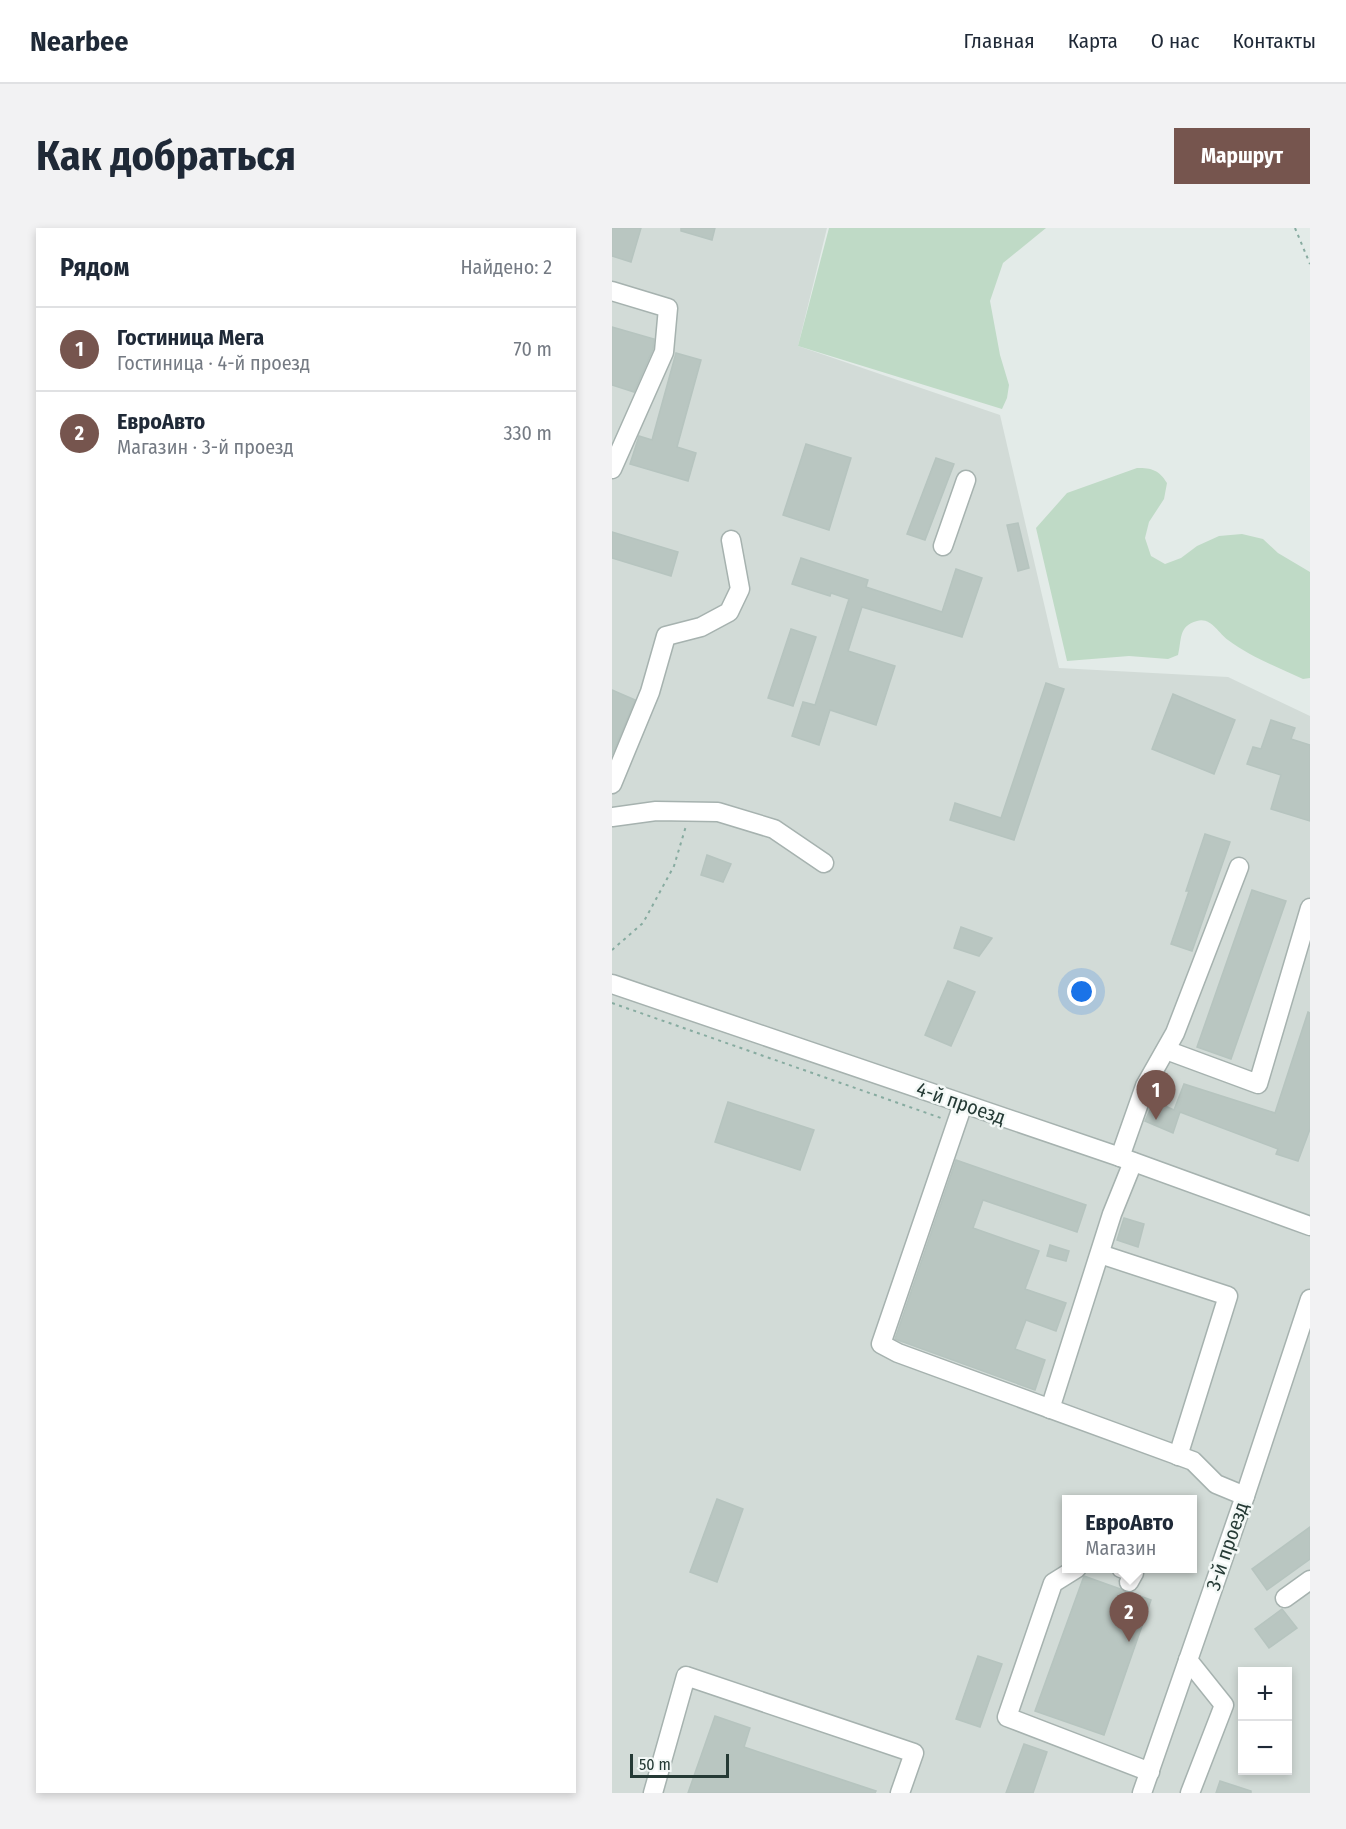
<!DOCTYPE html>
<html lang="ru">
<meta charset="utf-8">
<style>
:root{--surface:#fff;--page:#f2f2f3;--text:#1f2937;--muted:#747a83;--line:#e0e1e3;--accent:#76554e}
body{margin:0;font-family:"Fira Sans Condensed",sans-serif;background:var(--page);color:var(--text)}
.controls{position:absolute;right:18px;bottom:18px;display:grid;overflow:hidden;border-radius:0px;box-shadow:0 3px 9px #0003}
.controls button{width:54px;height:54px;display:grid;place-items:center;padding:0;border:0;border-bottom:2px solid var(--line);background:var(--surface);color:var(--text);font:30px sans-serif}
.scale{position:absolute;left:18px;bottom:15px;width:99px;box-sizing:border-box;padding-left:6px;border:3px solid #253a35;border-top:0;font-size:16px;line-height:21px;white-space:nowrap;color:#253a35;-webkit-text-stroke:4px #f3f8f6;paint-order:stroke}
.you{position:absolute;left:470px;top:764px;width:21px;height:21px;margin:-15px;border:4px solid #fff;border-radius:50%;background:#1a73e8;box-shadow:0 0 0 9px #1a73e833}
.badge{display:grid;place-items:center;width:39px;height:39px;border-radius:50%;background:var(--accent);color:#fff;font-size:20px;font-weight:700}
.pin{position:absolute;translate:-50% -50px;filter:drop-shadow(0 2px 3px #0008)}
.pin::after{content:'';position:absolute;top:32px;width:21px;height:18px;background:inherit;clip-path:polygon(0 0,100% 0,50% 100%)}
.popup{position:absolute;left:450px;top:1267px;width:135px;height:78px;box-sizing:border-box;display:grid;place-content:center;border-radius:0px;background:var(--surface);filter:drop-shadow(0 2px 4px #0005);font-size:20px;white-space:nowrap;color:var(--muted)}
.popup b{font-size:22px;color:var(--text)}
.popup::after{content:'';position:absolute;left:50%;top:100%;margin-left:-12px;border:12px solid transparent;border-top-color:var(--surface)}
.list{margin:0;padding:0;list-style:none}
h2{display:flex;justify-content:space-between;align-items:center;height:78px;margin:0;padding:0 24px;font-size:26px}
h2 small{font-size:20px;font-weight:400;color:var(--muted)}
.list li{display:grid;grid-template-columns:39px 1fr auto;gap:18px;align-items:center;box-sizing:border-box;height:84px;padding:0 24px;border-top:2px solid var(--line)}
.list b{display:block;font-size:22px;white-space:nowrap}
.list p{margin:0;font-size:20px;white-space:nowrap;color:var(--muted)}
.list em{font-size:20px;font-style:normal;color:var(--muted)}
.map{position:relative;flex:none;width:698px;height:1565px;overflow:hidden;border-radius:0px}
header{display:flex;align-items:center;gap:36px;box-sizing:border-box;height:84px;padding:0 30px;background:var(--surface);border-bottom:2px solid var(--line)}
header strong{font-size:28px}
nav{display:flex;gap:33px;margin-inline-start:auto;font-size:21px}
.intro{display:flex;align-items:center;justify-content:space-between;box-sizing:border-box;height:144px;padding:0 36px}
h1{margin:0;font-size:42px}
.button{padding:15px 27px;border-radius:0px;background:var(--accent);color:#fff;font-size:21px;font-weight:700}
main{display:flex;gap:36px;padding:0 36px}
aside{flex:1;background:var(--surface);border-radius:0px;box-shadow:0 3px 9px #0003}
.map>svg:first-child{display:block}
</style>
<header>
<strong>Nearbee</strong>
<nav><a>Главная</a><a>Карта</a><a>О нас</a><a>Контакты</a></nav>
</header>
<div class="intro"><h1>Как добраться</h1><a class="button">Маршрут</a></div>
<main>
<aside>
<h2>Рядом<small>Найдено: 2</small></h2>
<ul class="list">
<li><span class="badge">1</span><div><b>Гостиница Мега</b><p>Гостиница · 4-й проезд</p></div><em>70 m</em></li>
<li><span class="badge">2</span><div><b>ЕвроАвто</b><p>Магазин · 3-й проезд</p></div><em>330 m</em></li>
</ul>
</aside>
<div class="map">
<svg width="698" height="1565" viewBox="0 0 698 1565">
<rect width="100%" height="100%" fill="#e3ebe8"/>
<path fill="#d2dbd7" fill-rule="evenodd" d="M0 0H215L186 118 388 187 447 440 616 449 698 488V1565H0ZM454 1272H580V1340H454ZM630 1444H676V1542H630Z"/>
<g fill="#bfdac6">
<path d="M217 0H434L391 35 378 73 388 127 397 157 395 170 390 181 186 118Z"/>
<path d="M525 240C540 240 547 242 555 255L552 271 537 294 533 310 539 328 553 336 569 330 585 318 607 308 630 306 651 311 666 325 698 344V450L691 451C665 439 639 429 616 412 606 405 599 389 585 393 566 398 570 412 566 427L556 431 517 428 455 433 424 300 455 265Z"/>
</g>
<g fill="#b9c6c1" stroke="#b6c4bf" stroke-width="1.5">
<path d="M0 0H29L19 34 0 28Z"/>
<path d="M69 0H103L100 12 69 3Z"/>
<path d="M0 99 42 111 41 121 22 164 0 157Z"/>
<path d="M64 125 89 132 65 219 84 225 76 253 18 236 27 208 40 212Z"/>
<path d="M194 216 239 230 217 302 171 287Z"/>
<path d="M324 230 342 236 313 312 295 306Z"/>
<path d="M406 295 417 340 406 343 395 297Z"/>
<path d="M0 304 66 324 59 348 0 330Z"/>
<path d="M189 330 256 352 254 359 330 384 344 341 370 350 350 409 250 379 236 423 283 438 264 497 218 482 207 517 180 508 191 474 203 477 237 371 219 365 218 368 180 356Z"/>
<path d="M179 401 204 409 181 478 156 470Z"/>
<path d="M434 455 452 461 402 612 338 592 343 575 389 590Z"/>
<path d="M0 462 23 472 0 527Z"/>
<path d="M561 466 623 492 602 546 540 521Z"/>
<path d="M659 492 683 500 679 511 698 517V593L659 581 669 547 635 536 641 519 649 521Z"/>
<path d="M593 606 618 614 580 723 559 716 577 663H574Z"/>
<path d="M95 627 119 636 111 654 89 647Z"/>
<path d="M640 662 674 673 619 831 585 819Z"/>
<path d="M349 699 380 710 367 728 342 720Z"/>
<path d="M336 753 363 764 339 818 313 807Z"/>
<path d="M696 784 698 785V901L686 933 664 926 666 921 568 884 561 905 533 893 542 873 562 882 572 856 663 885Z"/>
<path d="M116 874 202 902 188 942 103 914Z"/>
<path d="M344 932 474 977 465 1004 371 972 361 1000 427 1023 413 1061 454 1075 444 1103 414 1092 403 1121 433 1132 423 1162 283 1111Z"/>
<path d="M512 990 532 996 526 1019 505 1012Z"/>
<path d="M438 1017 457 1023 454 1033 435 1028Z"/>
<path d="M105 1271 131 1281 105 1354 78 1344Z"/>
<path d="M698 1299V1331L655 1362 640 1341Z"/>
<path d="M472 1348 539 1372 492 1507 423 1483Z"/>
<path d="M670 1381 685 1400 657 1420 643 1401Z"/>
<path d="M366 1428 390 1436 368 1499 344 1491Z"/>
<path d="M103 1488 138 1500 132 1519 264 1563 263 1565H76Z"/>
<path d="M412 1516 435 1524 421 1565H394Z"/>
<path d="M608 1553 639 1563V1565H604Z"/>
</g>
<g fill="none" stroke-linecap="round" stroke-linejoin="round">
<defs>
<g id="minor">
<path d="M0 63 56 80 52 124 0 241"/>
<path d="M331 318 354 252"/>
<path d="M0 556 38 464 54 408 89 399 117 384 128 361 119 312"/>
<path d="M0 589 44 583 106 584 162 601 212 635"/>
<path d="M0 756 508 929 698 998"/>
<path d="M554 822 646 856 698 680"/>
<path d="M351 876 269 1116 286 1125 581 1233 604 1256 633 1268"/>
<path d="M508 929 533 858 563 805 627 639"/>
<path d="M488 1026 616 1068 566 1228"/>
<path d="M438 1181 500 986 521 934"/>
<path d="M465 1340 441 1355 395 1489 538 1544"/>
<path d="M509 1340 522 1345 517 1354"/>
<path d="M673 1370 698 1352"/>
<path d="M576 1432 612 1477 578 1565"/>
<path d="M41 1565 74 1448 302 1525 288 1565"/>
<path d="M530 1565 633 1268 698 1071"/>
</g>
</defs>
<use href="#minor" stroke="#a6b2af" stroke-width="21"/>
<g stroke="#87aba0" stroke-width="2" stroke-dasharray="3 4.5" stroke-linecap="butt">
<path d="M683 0 698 36"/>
<path d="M0 722 31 695 62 638 74 598"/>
<path d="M0 775 329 890"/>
</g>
<use href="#minor" stroke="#fff" stroke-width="18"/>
</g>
<g text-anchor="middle" stroke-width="5" stroke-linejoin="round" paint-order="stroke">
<g font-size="20" fill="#253a35" stroke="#f3f8f6">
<text transform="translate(349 875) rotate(19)" y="7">4-й проезд</text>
<text transform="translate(615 1318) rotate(-71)" y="7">3-й проезд</text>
</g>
</g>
</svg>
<div class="controls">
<button>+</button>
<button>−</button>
</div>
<div class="scale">50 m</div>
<div class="you"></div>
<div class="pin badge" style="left:544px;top:892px">1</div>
<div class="pin badge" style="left:517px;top:1414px">2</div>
<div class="popup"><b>ЕвроАвто</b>Магазин</div>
</div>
</main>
